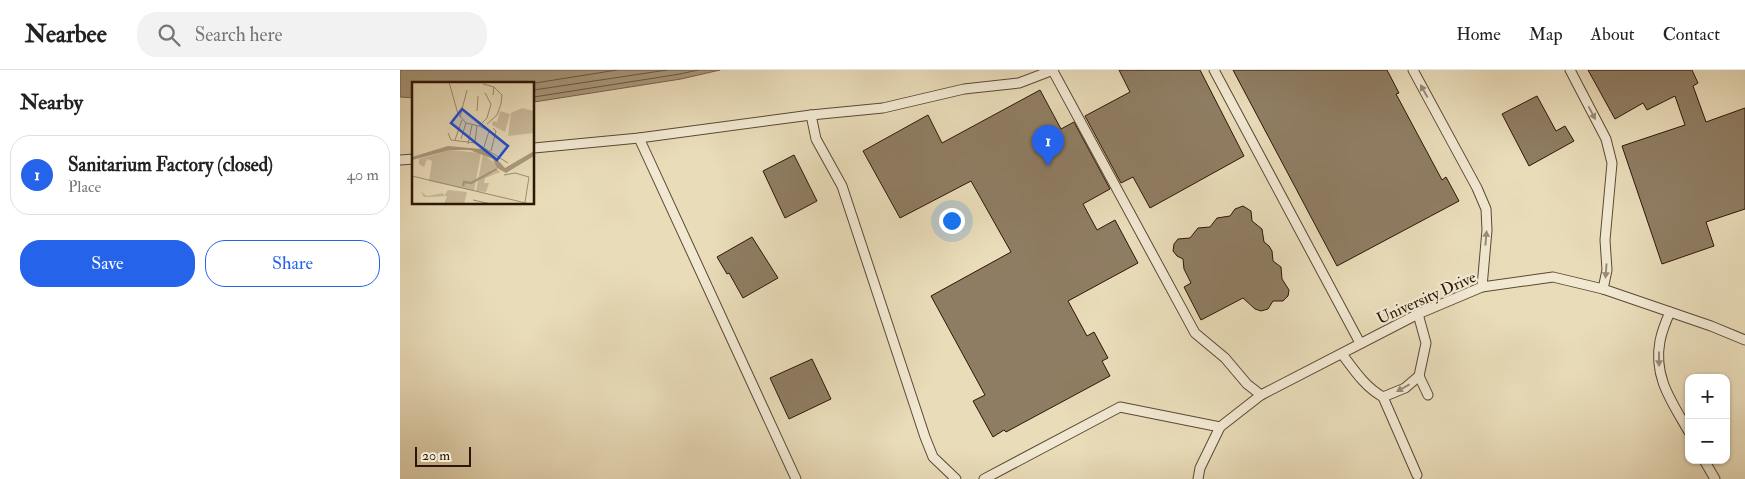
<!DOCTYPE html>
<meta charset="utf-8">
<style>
:root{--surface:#fff;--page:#f2f2f2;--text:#222;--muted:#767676;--line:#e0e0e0;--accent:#2563eb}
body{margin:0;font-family:"IM FELL Double Pica",serif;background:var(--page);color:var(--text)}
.controls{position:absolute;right:15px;bottom:15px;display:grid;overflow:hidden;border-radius:10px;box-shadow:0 1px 4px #0004}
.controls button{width:45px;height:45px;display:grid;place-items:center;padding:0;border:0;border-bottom:1px solid var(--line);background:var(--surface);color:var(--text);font:25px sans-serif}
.scale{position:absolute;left:15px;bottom:12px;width:56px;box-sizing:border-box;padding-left:5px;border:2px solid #2d1606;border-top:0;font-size:14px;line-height:18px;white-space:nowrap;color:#2d1606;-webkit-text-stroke:4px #f1e8d2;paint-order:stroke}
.you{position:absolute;left:551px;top:150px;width:18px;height:18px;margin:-12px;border:4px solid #fff;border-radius:50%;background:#1a73e8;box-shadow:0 0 0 8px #1a73e833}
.badge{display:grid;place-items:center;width:32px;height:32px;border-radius:50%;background:var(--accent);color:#fff;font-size:16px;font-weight:700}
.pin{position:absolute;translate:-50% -41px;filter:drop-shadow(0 1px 2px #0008)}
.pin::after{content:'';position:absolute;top:26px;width:18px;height:15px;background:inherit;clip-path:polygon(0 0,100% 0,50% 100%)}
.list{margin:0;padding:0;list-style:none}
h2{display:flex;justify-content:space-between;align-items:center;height:65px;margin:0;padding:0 20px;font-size:21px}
h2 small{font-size:16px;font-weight:400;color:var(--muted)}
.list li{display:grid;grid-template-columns:32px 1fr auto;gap:15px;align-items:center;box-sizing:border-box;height:80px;margin:0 10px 10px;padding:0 10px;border:1px solid var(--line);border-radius:20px}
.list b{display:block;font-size:19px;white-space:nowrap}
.list p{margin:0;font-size:16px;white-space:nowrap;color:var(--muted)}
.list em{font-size:16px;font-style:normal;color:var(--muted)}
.actions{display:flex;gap:10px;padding:15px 20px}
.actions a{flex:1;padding:11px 0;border:1px solid var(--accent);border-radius:20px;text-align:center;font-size:18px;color:var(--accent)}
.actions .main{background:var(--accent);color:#fff}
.icon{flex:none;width:28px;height:28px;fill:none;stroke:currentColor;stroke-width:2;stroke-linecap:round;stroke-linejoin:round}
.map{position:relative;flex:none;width:1345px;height:409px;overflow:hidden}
header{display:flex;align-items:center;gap:30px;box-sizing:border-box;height:70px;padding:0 25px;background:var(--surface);border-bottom:1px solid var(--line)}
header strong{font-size:24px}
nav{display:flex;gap:28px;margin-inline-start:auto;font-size:18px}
.search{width:350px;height:45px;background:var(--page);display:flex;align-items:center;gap:12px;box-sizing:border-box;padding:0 18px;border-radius:20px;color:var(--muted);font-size:19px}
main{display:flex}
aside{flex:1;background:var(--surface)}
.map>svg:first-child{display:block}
</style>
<header>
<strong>Nearbee</strong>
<div class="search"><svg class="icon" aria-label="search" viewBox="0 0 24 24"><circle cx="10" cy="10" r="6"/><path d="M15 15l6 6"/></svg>Search here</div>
<nav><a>Home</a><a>Map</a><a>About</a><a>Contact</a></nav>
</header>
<main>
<aside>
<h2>Nearby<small></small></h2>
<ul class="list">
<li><span class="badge">1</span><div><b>Sanitarium Factory (closed)</b><p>Place</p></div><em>40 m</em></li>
</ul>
<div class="actions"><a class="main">Save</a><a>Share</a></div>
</aside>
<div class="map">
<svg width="1345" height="409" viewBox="0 0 1345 409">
<rect width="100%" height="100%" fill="#e9dcb9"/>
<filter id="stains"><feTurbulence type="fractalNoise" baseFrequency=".004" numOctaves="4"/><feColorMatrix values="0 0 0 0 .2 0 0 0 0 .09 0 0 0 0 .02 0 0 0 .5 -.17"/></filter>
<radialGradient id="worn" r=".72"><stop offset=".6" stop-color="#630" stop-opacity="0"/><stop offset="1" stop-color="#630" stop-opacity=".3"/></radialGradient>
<path fill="#a9997c" stroke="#77654d" d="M0 0H320L281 9 134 32V14H14V28L0 27Z"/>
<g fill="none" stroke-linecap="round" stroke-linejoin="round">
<g stroke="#6b5841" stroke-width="1">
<path d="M129 14 217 0"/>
<path d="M134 20 267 0"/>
<path d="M134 27 280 4 298 0"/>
</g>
</g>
<g fill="#8f7d63" stroke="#2d1606">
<path d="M719 0H800L844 86 750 138 733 107 721 113 685 46 730 22Z"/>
<path d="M833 0H987L999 23 996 24 1042 110 1046 107 1059 131 937 196Z"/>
<path d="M1188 0H1292L1298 13 1293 16 1306 52 1345 38V139L1306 152 1314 176 1262 194 1222 76 1285 55 1275 26 1247 40 1243 33 1215 49Z"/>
<path d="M640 20 661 59 674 52 710 119 683 134 697 160 715 150 738 193 668 231 687 266 694 262 708 288 702 291 710 306 606 362 604 360 593 367 573 331 585 325 531 226 611 182 571 111 500 148 463 81 528 45 542 73Z"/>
<path d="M1137 26 1156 61 1165 56 1174 71 1129 96 1102 44Z"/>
<path d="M394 85 417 131 385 148 363 101Z"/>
<path d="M843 136 851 141 852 151 862 159 864 172 869 176 872 181 873 191 881 197 882 209 889 220 888 226 883 231H873L868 239 861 241 855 239 843 228 801 250 784 217 791 213 784 199 783 189 777 186 773 181 774 174 778 169 790 168 798 158 810 157 817 148 830 146 835 139Z"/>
<path d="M352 167 378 208 343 228 329 203 327 204 317 187Z"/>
<path d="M412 289 431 329 389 349 370 308Z"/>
</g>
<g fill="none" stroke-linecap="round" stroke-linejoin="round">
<defs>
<g id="service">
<path d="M814 0 960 273"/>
<path d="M1013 0 1077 118 1086 139 1087 160 1082 217"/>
<path d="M1170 0 1206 69 1212 93 1205 170 1207 200 1203 219"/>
<path d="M653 1 795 263 825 288 847 314 861 325"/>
<path d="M411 45 416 69 442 116 525 367 533 387 556 409"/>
<path d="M239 68 396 409"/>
<path d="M134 78 239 68 411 45 483 38 564 19 619 13 653 0"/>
<path d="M0 90 14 89"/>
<path d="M1270 242C1266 251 1262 261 1260 271 1253 307 1272 332 1289 362"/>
<path d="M942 284C954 300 965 317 983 327L1005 318 1019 306 1026 273 1018 244"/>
<path d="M1019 306 1028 325"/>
<path d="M983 327 1017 405"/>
<path d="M1304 390 1315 409"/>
<path d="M584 409 720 337 820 357"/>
<path d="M798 409 800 398 820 357 861 325 1018 244 1082 217 1153 207 1203 219 1311 256 1345 270"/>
</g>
</defs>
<use href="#service" stroke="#5c4833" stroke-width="11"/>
<use href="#service" stroke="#f1e8d2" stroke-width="9"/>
</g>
<defs><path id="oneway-solid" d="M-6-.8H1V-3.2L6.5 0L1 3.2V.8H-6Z" transform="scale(1.25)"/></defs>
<g fill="#998a76">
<use href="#oneway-solid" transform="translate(1024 21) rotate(-119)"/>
<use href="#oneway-solid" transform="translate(1192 43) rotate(62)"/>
<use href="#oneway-solid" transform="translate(1086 168) rotate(-85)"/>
<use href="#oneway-solid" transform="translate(1206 201) rotate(94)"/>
<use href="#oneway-solid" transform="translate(1259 289) rotate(90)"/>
<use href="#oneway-solid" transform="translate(1003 318) rotate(151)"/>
</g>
<g text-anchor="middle" stroke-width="4.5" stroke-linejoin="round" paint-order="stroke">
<g font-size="16" fill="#2d1606" stroke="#f1e8d2">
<text transform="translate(1026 227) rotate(-24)" y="6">University Drive</text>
</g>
</g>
<g transform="translate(12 12)">
<rect width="122" height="122" fill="#e9dcb9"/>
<path d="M110 26 122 29V51L96 54 99 31ZM88 29 98 32 93 50 80 43 81 39 85 40ZM38 68 69 71 62 109 17 99 20 79 15 77 12 85 7 82V77ZM71 72 84 82 85 86 78 93 86 88 88 90 73 96 72 101H77L74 110 64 109ZM36 108 55 110 52 122H32L35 114 16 115H12L9 110 15 114 31 111 32 114Z" fill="#c9ba9b"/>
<path d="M36 64 69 67 82 74 93 86 122 69V74L94 91 85 86 81 77 58 68H38L0 78V75Z" fill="#a9997c"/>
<path fill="none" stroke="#a9997c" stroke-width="2.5" d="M51 104 52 100 59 101 85 87"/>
<path fill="none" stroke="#9e8d71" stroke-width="1" d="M37 0 46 32 54 41 67 44 75 36 79 22 73 11M71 2 82 5 81 13M65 29 66 14M48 35 55 8M75 42 85 33 89 22 90 13 82 5M67 44 77 49 72 65M36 51 39 58 64 61 96 81M49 57 54 41M43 58 50 38M63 60 65 44M56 62 60 43M79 69 84 49 81 46M92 93 103 91 117 95 113 120M0 94 118 122M61 118 79 122"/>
<path fill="#1d4ed8" fill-opacity="0.15" stroke="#1d4ed8" stroke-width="2.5" d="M50 27 96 64 85 78 39 41Z"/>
<rect width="122" height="122" fill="none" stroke="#2d1606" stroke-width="2.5"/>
</g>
<rect width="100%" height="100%" filter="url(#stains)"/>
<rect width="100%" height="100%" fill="url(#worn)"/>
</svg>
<div class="controls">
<button>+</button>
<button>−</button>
</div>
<div class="scale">20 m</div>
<div class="you"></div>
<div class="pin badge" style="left:648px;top:96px">1</div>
</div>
</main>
